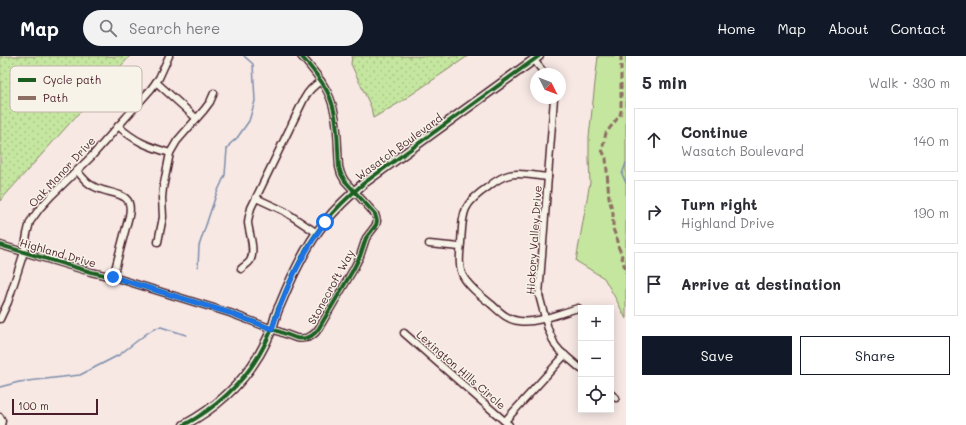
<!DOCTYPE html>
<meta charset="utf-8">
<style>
:root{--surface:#fff;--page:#f2f2f3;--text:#2b2b33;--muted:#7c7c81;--line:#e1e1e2;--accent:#111827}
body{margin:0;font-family:Mali,sans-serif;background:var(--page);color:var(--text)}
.controls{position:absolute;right:12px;bottom:12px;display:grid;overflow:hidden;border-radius:0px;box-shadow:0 2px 10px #0003}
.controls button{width:36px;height:36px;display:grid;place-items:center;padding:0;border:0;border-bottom:1px solid var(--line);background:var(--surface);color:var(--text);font:20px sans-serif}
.compass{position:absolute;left:530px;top:12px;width:36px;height:36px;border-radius:50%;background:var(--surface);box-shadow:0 2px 10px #0003;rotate:132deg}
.scale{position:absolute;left:12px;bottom:10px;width:86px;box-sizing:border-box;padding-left:4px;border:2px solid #4a1f2b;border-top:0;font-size:11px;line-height:14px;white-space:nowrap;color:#4a1f2b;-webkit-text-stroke:3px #f7f3e8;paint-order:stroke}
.stop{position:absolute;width:12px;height:12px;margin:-9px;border:3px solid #1a73e8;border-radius:50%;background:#fff}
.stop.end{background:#1a73e8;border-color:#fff;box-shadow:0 1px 4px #0008}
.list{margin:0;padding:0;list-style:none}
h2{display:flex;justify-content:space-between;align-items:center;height:52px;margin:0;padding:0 16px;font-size:17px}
h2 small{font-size:13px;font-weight:400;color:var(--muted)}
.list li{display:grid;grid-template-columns:26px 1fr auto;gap:12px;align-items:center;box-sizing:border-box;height:64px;margin:0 8px 8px;padding:0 8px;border:1px solid var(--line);border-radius:0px}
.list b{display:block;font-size:15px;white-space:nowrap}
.list p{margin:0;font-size:13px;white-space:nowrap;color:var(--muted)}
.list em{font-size:13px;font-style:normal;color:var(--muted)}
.actions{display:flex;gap:8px;padding:12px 16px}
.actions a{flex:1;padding:9px 0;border:1px solid var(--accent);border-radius:0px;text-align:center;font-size:14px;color:var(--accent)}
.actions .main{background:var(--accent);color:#fff}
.icon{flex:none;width:22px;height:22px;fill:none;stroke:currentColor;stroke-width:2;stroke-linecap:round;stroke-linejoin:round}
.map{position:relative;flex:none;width:626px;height:369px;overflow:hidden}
header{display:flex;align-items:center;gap:24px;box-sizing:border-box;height:56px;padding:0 20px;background:var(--accent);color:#fff}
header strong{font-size:19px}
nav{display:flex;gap:22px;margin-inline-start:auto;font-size:14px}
.search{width:280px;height:36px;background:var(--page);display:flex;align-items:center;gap:10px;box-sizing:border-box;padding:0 14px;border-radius:22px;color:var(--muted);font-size:15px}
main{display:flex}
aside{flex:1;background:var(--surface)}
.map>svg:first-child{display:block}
</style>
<header>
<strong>Map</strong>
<div class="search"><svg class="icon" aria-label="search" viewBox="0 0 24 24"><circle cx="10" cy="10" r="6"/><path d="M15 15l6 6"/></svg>Search here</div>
<nav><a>Home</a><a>Map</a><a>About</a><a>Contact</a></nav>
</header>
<main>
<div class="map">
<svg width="626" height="369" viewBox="0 0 626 369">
<defs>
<pattern id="grass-dots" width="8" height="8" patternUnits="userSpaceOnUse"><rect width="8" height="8" fill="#c4e69f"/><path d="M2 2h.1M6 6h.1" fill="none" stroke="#aac589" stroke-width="1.8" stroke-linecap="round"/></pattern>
</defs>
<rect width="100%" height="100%" fill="#f7e8e4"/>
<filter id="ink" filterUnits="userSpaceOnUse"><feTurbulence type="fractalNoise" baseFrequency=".025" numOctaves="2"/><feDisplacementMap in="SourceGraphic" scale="8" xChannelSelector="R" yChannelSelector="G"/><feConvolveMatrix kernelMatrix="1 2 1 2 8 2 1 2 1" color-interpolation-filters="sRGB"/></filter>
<g filter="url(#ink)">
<g fill="url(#grass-dots)" stroke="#878265">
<path d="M0 0H130L0 145Z"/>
<path d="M352 0H468L399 47 373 62 371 51 351 8Z"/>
</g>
<path fill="#c4e69f" stroke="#878265" d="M598 0H626V263L617 245 604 222 576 205 590 126 589 103V81Z"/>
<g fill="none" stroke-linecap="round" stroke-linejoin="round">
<g stroke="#7c8daa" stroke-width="1.5">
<path d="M626 107 622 118 626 127"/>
<path d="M198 211 199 190 216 139 225 119 227 93 230 88 237 82 249 65 255 45 253 8 244 0"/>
<path d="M0 331 19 326 80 319 119 299 146 278 155 272 161 271 186 279"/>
</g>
<defs>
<g id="street">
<path d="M534 4 545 18"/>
<path d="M156 26 196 62"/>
<path d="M554 42 539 239 548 273 555 289 560 295 581 313"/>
<path d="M118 70C136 86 147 90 170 97"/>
<path d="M77 115C82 120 86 127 93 130 109 140 135 133 129 160L113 221"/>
<path d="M548 121C536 120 520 116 509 119 501 121 494 126 488 131 461 149 463 157 461 187 460 198 458 210 463 220 469 231 481 240 491 248 499 255 507 264 519 265 535 268 561 257 578 252"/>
<path d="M256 142 284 155 317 177"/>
<path d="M158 186 163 161 162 142 163 132 170 97 177 85 204 54 210 46 214 37"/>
<path d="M429 188 460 191"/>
<path d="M0 189 91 216 113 221 230 257 296 282C306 284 314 280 319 272L353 214 360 200 366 182 376 169 377 165 375 158 345 125 341 118 339 111C337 86 339 58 327 35 320 22 311 11 301 0"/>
<path d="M241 213C244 210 248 208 250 205 256 195 249 177 248 167 248 162 250 157 251 152L304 43C308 35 313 30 321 25"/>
<path d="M0 263 8 246 24 196 27 178 30 166 40 152 52 139 91 101 151 33 159 22 169 0"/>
<path d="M404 277 509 369"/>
<path d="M611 338 616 342"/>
<path d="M0 361 2 365 1 369"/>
<path d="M505 365 565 299"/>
</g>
<path id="secondary" d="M184 369C214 353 241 329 259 299 264 290 269 281 272 272 275 264 276 256 280 249 291 222 307 188 325 166 337 151 350 139 364 127L539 0"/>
</defs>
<use href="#street" stroke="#4a1f2b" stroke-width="9"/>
<use href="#secondary" stroke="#4a1f2b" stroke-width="11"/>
<use href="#street" stroke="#f7f3e8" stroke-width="6"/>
<use href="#secondary" stroke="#f7f3e8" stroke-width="8"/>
<path stroke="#8d6e63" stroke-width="3" stroke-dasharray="6 3" stroke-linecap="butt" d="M621 0V55L620 59 606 77 602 94 606 102 609 142 613 157V173L618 185V190L621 197 626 217"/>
<defs>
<g id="cycleway">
<path d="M0 189 91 216 113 221 230 257 296 282C306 284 314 280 319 272L353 214 360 200 366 182 376 169 377 165 375 158 345 125 341 118 339 111C337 86 339 58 327 35 320 22 311 11 301 0"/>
<path d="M184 369C214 353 241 329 259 299 264 290 269 281 272 272 275 264 276 256 280 249 291 222 307 188 325 166 337 151 350 139 364 127L539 0"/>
</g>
</defs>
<use href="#cycleway" stroke="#f7f3e8" stroke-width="6"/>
<use href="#cycleway" stroke="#1b5e20" stroke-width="4"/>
</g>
</g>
<g fill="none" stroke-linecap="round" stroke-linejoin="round" filter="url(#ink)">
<path stroke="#1a73e8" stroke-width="5" d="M113 221 230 257 272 273C284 235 302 198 325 166"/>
</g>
<g text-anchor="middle" stroke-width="3" stroke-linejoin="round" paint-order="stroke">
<g font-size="11" fill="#4a1f2b" stroke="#f7f3e8">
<text transform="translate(399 91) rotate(-36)" y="4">Wasatch Boulevard</text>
<text transform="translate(62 116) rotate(-47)" y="4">Oak Manor Drive</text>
<text transform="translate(534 184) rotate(-86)" y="4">Hickory Valley Drive</text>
<text transform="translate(58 197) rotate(16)" y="4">Highland Drive</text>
<text transform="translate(331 231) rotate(-61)" y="4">Stonecroft Way</text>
<text transform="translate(461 314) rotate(41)" y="4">Lexington Hills Circle</text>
</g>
</g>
<rect x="10" y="10" width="132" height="46" rx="6" fill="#f7f3e8" stroke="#c3b3af" stroke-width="1"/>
<rect x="18" y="22" width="18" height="4" fill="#1b5e20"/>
<rect x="18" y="40" width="18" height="4" fill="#8d6e63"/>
<g font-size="11" fill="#4a1f2b">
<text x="43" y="28">Cycle path</text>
<text x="43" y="46">Path</text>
</g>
</svg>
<div class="controls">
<button>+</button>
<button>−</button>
<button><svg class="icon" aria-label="locate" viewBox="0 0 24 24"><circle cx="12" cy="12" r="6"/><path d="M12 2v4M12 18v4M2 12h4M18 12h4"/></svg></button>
</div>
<svg class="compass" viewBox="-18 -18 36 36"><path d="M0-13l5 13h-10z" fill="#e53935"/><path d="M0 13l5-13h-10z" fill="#7c7c81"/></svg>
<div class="scale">100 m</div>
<div class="stop" style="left:325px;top:166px"></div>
<div class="stop end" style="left:113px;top:221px"></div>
</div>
<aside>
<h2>5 min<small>Walk · 330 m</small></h2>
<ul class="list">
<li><svg class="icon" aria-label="ahead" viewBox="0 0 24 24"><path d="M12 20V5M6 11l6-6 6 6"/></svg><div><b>Continue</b><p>Wasatch Boulevard</p></div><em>140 m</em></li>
<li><svg class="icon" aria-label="right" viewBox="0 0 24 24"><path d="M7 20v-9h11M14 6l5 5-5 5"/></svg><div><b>Turn right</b><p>Highland Drive</p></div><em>190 m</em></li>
<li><svg class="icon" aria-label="arrive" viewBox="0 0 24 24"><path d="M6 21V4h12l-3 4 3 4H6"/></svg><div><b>Arrive at destination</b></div></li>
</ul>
<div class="actions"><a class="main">Save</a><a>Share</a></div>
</aside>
</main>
